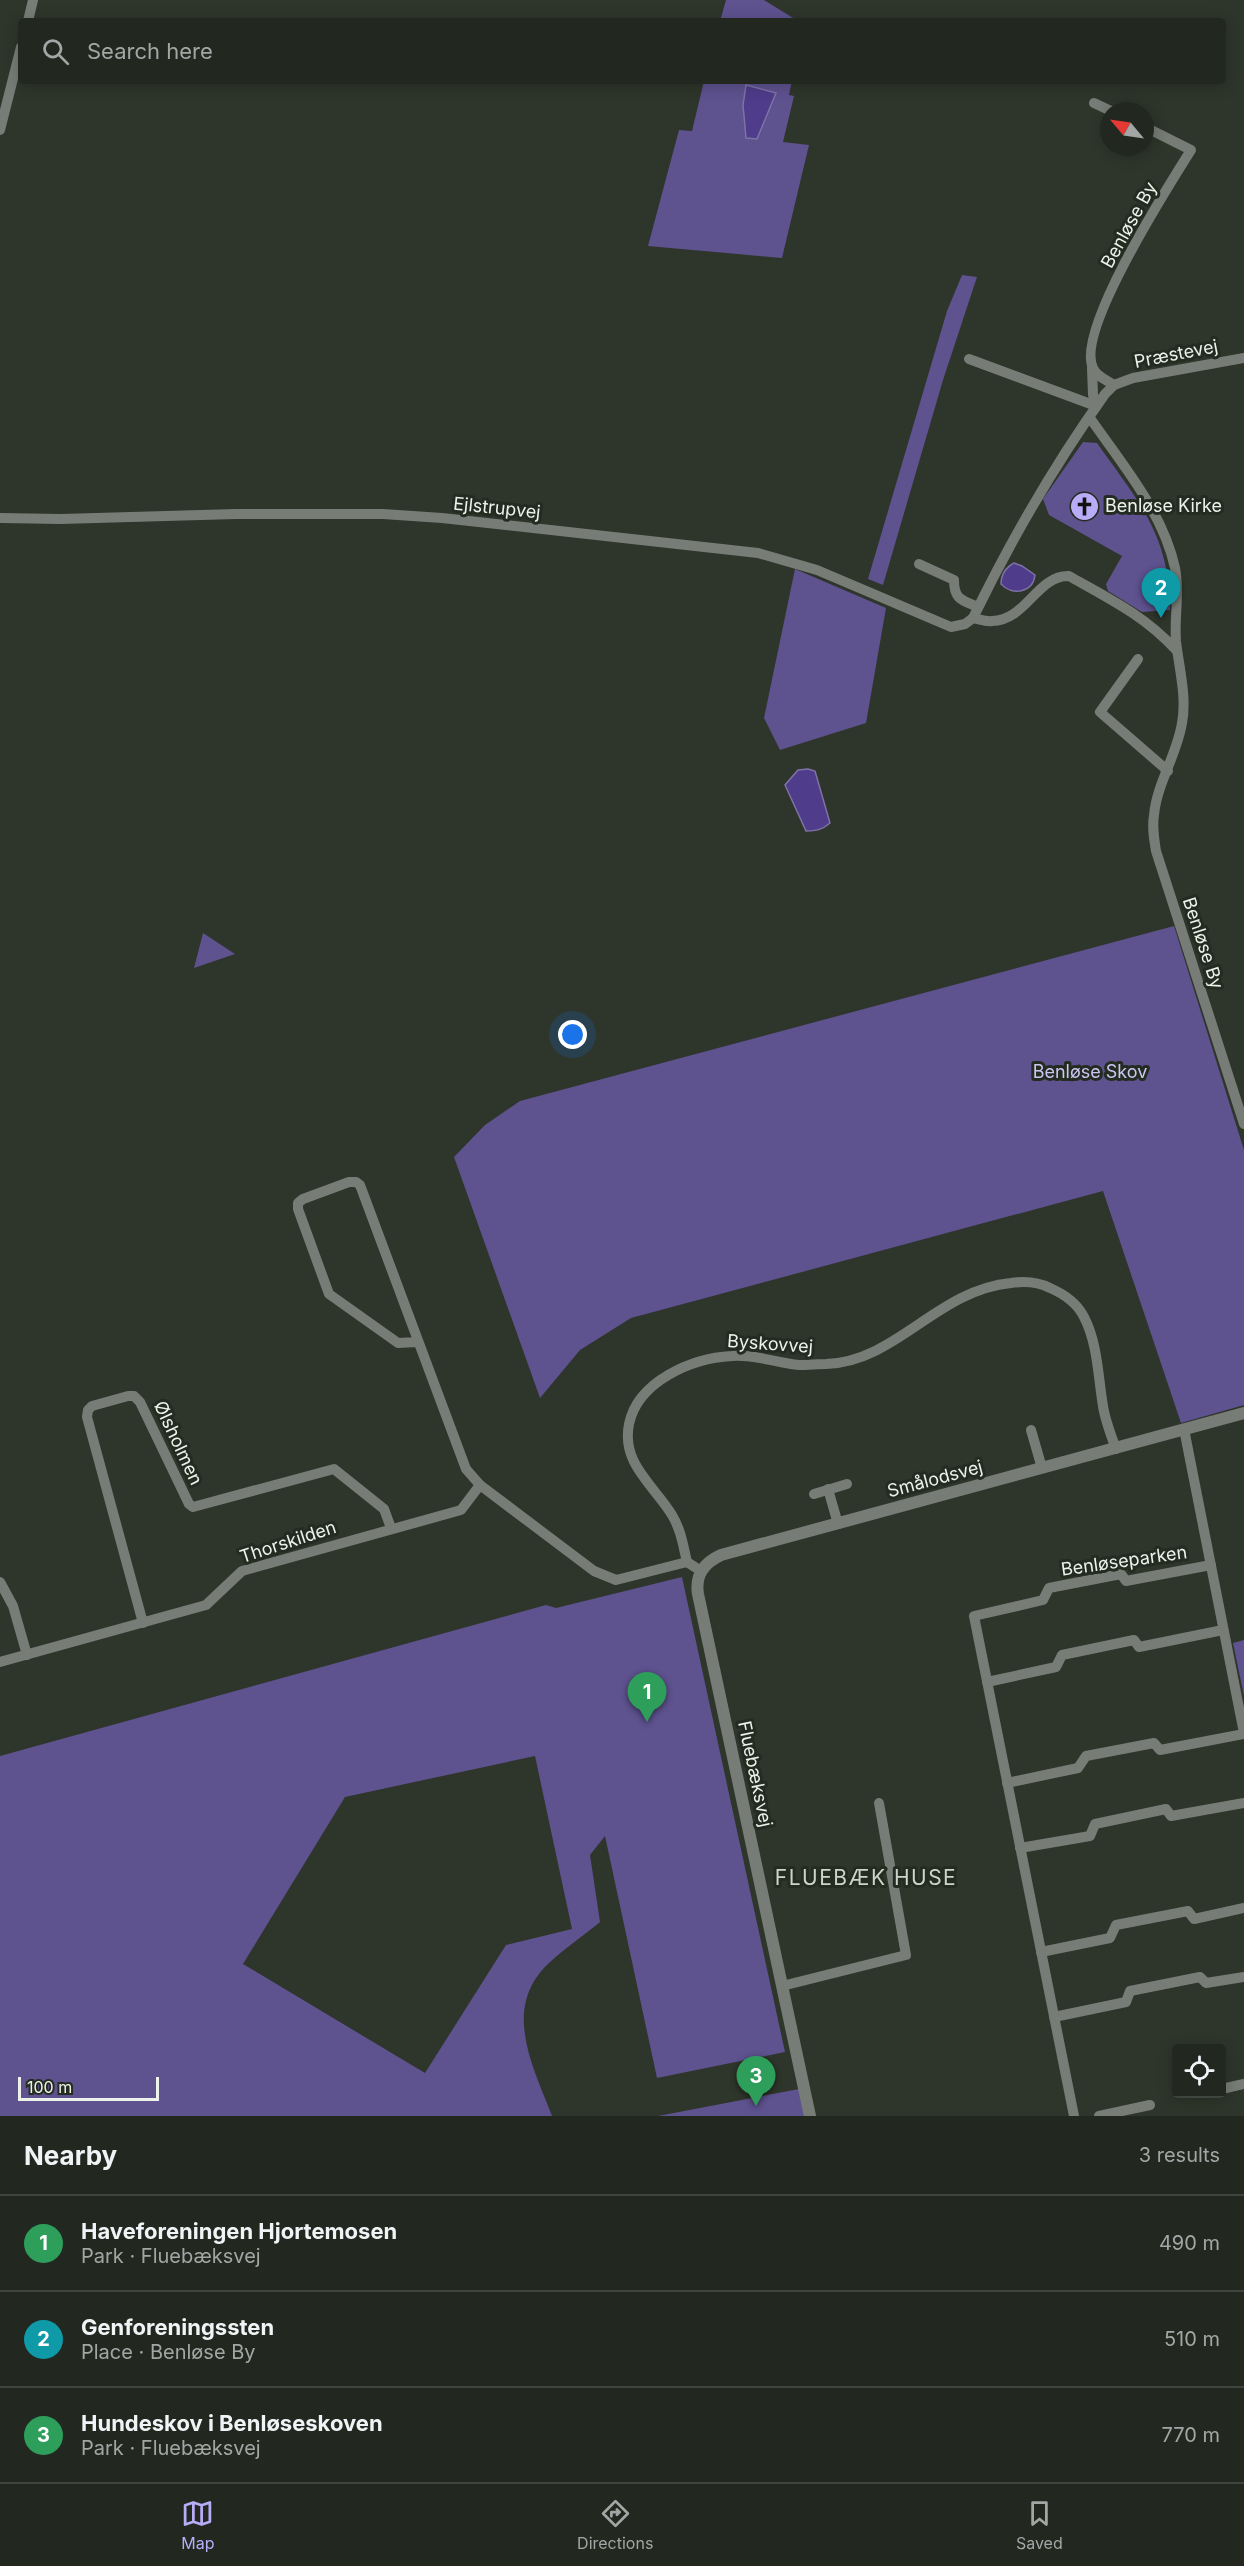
<!DOCTYPE html>
<meta charset="utf-8">
<style>
:root{--surface:#222820;--page:#2a3029;--text:#f1f3f6;--muted:#a2a6a5;--line:#3f443e;--accent:#b8abf7}
body{margin:0;font-family:Inter,sans-serif;background:var(--page);color:var(--text)}
.controls{position:absolute;right:18px;bottom:18px;display:grid;overflow:hidden;border-radius:6px;box-shadow:0 3px 15px #0003}
.controls button{width:54px;height:54px;display:grid;place-items:center;padding:0;border:0;border-bottom:2px solid var(--line);background:var(--surface);color:var(--text);font:30px sans-serif}
.compass{position:absolute;left:1100px;top:102px;width:54px;height:54px;border-radius:50%;background:var(--surface);box-shadow:0 3px 15px #0003;rotate:299deg}
.scale{position:absolute;left:18px;bottom:15px;width:141px;box-sizing:border-box;padding-left:6px;border:3px solid #edf2eb;border-top:0;font-size:16px;line-height:21px;white-space:nowrap;color:#edf2eb;-webkit-text-stroke:4px #242b20;paint-order:stroke}
.you{position:absolute;left:573px;top:1035px;width:21px;height:21px;margin:-15px;border:4px solid #fff;border-radius:50%;background:#1a73e8;box-shadow:0 0 0 9px #1a73e833}
.badge{display:grid;place-items:center;width:39px;height:39px;border-radius:50%;background:var(--accent);color:#fff;font-size:20px;font-weight:700}
.pin{position:absolute;translate:-50% -50px;filter:drop-shadow(0 2px 3px #0008)}
.pin::after{content:'';position:absolute;top:32px;width:21px;height:18px;background:inherit;clip-path:polygon(0 0,100% 0,50% 100%)}
.list{margin:0;padding:0;list-style:none}
h2{display:flex;justify-content:space-between;align-items:center;height:78px;margin:0;padding:0 24px;font-size:26px}
h2 small{font-size:20px;font-weight:400;color:var(--muted)}
.list li{display:grid;grid-template-columns:39px 1fr auto;gap:18px;align-items:center;box-sizing:border-box;height:96px;padding:0 24px;border-top:2px solid var(--line)}
.list b{display:block;font-size:22px;white-space:nowrap}
.list p{margin:0;font-size:20px;white-space:nowrap;color:var(--muted)}
.list em{font-size:20px;font-style:normal;color:var(--muted)}
.icon{flex:none;width:33px;height:33px;fill:none;stroke:currentColor;stroke-width:2;stroke-linecap:round;stroke-linejoin:round}
.map{position:relative;flex:none;width:1244px;height:2116px;overflow:hidden}
.search{position:absolute;background:var(--surface);box-shadow:0 3px 15px #0003;left:18px;right:18px;top:18px;height:66px;display:flex;align-items:center;gap:15px;box-sizing:border-box;padding:0 21px;border-radius:6px;color:var(--muted);font-size:22px}
.sheet{height:366px;background:var(--surface)}
nav{display:flex;justify-content:space-around;align-items:center;box-sizing:border-box;height:84px;border-top:2px solid var(--line);background:var(--surface);font-size:16px;color:var(--muted)}
nav a{display:grid;justify-items:center;gap:3px}
nav .on{color:var(--accent)}
.map>svg:first-child{display:block}
</style>
<div class="map">
<svg width="1244" height="2116" viewBox="0 0 1244 2116">
<rect width="100%" height="100%" fill="#2e352a"/>
<g fill="#5e528f" fill-rule="evenodd">
<path d="M726 0H764L798 21H720Z"/>
<path d="M704 81H792L789 95 794 96 783 142 809 145 782 258 648 246 679 130 692 131ZM743 105 763 124 757 139 746 138Z"/>
<path d="M962 275 977 277 943 380 883 585 868 579 947 311Z"/>
<path d="M1083 442 1097 443C1138 501 1170 535 1170 610L1142 612 1108 591 1106 584 1122 556 1049 515 1043 499Z"/>
<path d="M795 569 886 608 866 723 780 750 764 718Z"/>
<path d="M1174 926 1244 1150V1405L1181 1423 1103 1191 631 1318 580 1350 540 1398 454 1157 485 1125 520 1101Z"/>
<path d="M203 933 235 954 194 968Z"/>
<path d="M682 1577 785 2052 657 2078 605 1836 590 1855 600 1922C583 1936 565 1948 549 1963 501 2008 533 2066 552 2116H0V1756L546 1605 556 1608ZM535 1756 572 1929 506 1945 425 2073 243 1964 345 1797Z"/>
<path d="M1244 1640V1696L1233 1643Z"/>
<path d="M799 2089 805 2116H658Z"/>
</g>
<g fill="#4f3c8a" stroke="#7e73a7" stroke-width="1.5">
<path d="M746 85 776 93 757 139 746 138 743 105Z"/>
<path d="M1014 563 1022 566 1035 575C1033 593 1012 596 1001 584 1001 574 1005 568 1014 563Z"/>
<path d="M808 769 815 771 830 823C822 830 816 831 806 831L785 785 798 770Z"/>
</g>
<g fill="none" stroke-linecap="round" stroke-linejoin="round">
<g stroke="#787c76" stroke-width="10">
<path d="M28 21 33 0"/>
<path d="M1094 103 1111 111"/>
<path d="M0 130 21 47"/>
<path d="M969 359 1096 406"/>
<path d="M1092 368 1093 395 1096 406"/>
<path d="M1114 385C1107 380 1097 377 1093 368 1075 332 1169 185 1191 150L1145 127"/>
<path d="M1090 418C1122 464 1163 512 1175 568 1180 593 1174 617 1176 641 1179 668 1187 697 1182 723 1177 755 1157 783 1154 815 1152 827 1154 839 1156 851L1244 1124"/>
<path d="M0 518 61 519 236 514H383L442 518 758 553 817 570 951 627 965 624 973 618"/>
<path d="M919 564 954 580C954 600 962 600 978 607"/>
<path d="M1177 651C1145 616 1110 599 1069 576 1037 575 1026 621 992 621 986 622 979 619 973 618 1011 540 1055 464 1105 394L1114 385 1133 378 1244 358"/>
<path d="M1138 659 1100 712 1168 771"/>
<path d="M417 1342 398 1343 329 1294 298 1209V1203L303 1199 349 1182H356L360 1185 466 1469 480 1485 594 1571 616 1580 687 1562"/>
<path d="M1184 1429 1244 1733"/>
<path d="M1031 1430 1042 1468"/>
<path d="M828 1489 838 1524"/>
<path d="M814 1494 847 1484"/>
<path d="M701 1571 687 1562C683 1545 681 1530 672 1515 654 1485 621 1464 629 1424 638 1381 692 1358 732 1356 755 1354 777 1363 799 1365 808 1365 818 1364 826 1364 896 1362 937 1290 1011 1283 1024 1281 1038 1282 1050 1288 1064 1294 1077 1303 1084 1317 1098 1344 1098 1377 1103 1406 1105 1420 1111 1435 1116 1449"/>
<path d="M0 1582 13 1606 27 1655"/>
<path d="M143 1623 87 1417 88 1410 92 1406 128 1396H134L140 1402 189 1504 193 1507 334 1469 384 1509 391 1528"/>
<path d="M0 1662 206 1605 242 1571 461 1510 480 1485"/>
<path d="M987 1682 1056 1667 1062 1655 1134 1640 1139 1647 1223 1630"/>
<path d="M1007 1783 1078 1768 1086 1756 1154 1743 1160 1750 1244 1734"/>
<path d="M1020 1848 1090 1836 1095 1824 1166 1809 1171 1816 1244 1803"/>
<path d="M1041 1952 1110 1938 1116 1925 1188 1911 1194 1919 1244 1908"/>
<path d="M782 1986 906 1955 879 1803"/>
<path d="M1054 2017 1126 2002 1130 1991 1200 1977 1206 1983 1244 1977"/>
<path d="M1226 2088 1244 2084"/>
<path d="M1074 2116 974 1616 1043 1600 1049 1588 1121 1574 1126 1581 1211 1565"/>
<path d="M1099 2116 1150 2105"/>
</g>
<path stroke="#787c76" stroke-width="12" d="M810 2116 698 1594C695 1575 704 1563 721 1555L1244 1413"/>
</g>
<defs>
<symbol id="church-disc" viewBox="-11 -11 22 22"><circle r="9.5" fill="#b8abf7" stroke="#242b20"/><path d="M-1.2-6h2.4v3.5h3.3v2.4h-3.3V6h-2.4V-.1h-3.3v-2.4h3.3Z" fill="#111"/></symbol>
</defs>
<g fill-rule="evenodd">
<use href="#church-disc" x="1068" y="490" width="33" height="33"/>
</g>
<g text-anchor="middle" stroke-width="6" stroke-linejoin="round" paint-order="stroke">
<g font-size="18" fill="#edf2eb" stroke="#242b20">
<text transform="translate(1129 225) rotate(-61)" y="6">Benløse By</text>
<text transform="translate(1176 354) rotate(-11)" y="6">Præstevej</text>
<text transform="translate(497 508) rotate(6)" y="6">Ejlstrupvej</text>
<text transform="translate(1203 943) rotate(72)" y="6">Benløse By</text>
<text transform="translate(770 1344) rotate(4)" y="6">Byskovvej</text>
<text transform="translate(178 1443) rotate(65)" y="6">Ølsholmen</text>
<text transform="translate(935 1479) rotate(-15)" y="6">Smålodsvej</text>
<text transform="translate(288 1542) rotate(-18)" y="6">Thorskilden</text>
<text transform="translate(1124 1561) rotate(-8)" y="6">Benløseparken</text>
<text transform="translate(755 1774) rotate(78)" y="6">Fluebæksvej</text>
</g>
<g font-size="18" fill="#edf2eb" stroke="#242b20" text-anchor="start">
<text x="1105" y="512">Benløse Kirke</text>
</g>
<g font-size="18" fill="#ccc6f3" stroke="#242b20">
<text x="1090" y="1078">Benløse Skov</text>
</g>
<g font-size="21" letter-spacing="1.5" fill="#ccd5c7" stroke="#242b20">
<text x="866" y="1885">FLUEBÆK HUSE</text>
</g>
</g>
</svg>
<div class="controls">
<button><svg class="icon" aria-label="locate" viewBox="0 0 24 24"><circle cx="12" cy="12" r="6"/><path d="M12 2v4M12 18v4M2 12h4M18 12h4"/></svg></button>
</div>
<svg class="compass" viewBox="-18 -18 36 36"><path d="M0-13l5 13h-10z" fill="#e53935"/><path d="M0 13l5-13h-10z" fill="#a2a6a5"/></svg>
<div class="scale">100 m</div>
<div class="you"></div>
<div class="pin badge" style="left:647px;top:1722px;background:#2e9e5b">1</div>
<div class="pin badge" style="left:1161px;top:618px;background:#0f9aa8">2</div>
<div class="pin badge" style="left:756px;top:2106px;background:#2e9e5b">3</div>
<div class="search"><svg class="icon" aria-label="search" viewBox="0 0 24 24"><circle cx="10" cy="10" r="6"/><path d="M15 15l6 6"/></svg>Search here</div>
</div>
<section class="sheet">
<h2>Nearby<small>3 results</small></h2>
<ul class="list">
<li><span class="badge" style="background:#2e9e5b">1</span><div><b>Haveforeningen Hjortemosen</b><p>Park · Fluebæksvej</p></div><em>490 m</em></li>
<li><span class="badge" style="background:#0f9aa8">2</span><div><b>Genforeningssten</b><p>Place · Benløse By</p></div><em>510 m</em></li>
<li><span class="badge" style="background:#2e9e5b">3</span><div><b>Hundeskov i Benløseskoven</b><p>Park · Fluebæksvej</p></div><em>770 m</em></li>
</ul>
</section>
<nav>
<a class="on"><svg class="icon" aria-label="map" viewBox="0 0 24 24"><path d="M3 6l6-2 6 2 6-2v14l-6 2-6-2-6 2zM9 4v14M15 6v14"/></svg>Map</a>
<a><svg class="icon" aria-label="directions" viewBox="0 0 24 24"><path d="M12 3l9 9-9 9-9-9zM9 14v-3h6M13 9l2 2-2 2"/></svg>Directions</a>
<a><svg class="icon" aria-label="saved" viewBox="0 0 24 24"><path d="M7 4h10v16l-5-4-5 4z"/></svg>Saved</a>
</nav>
